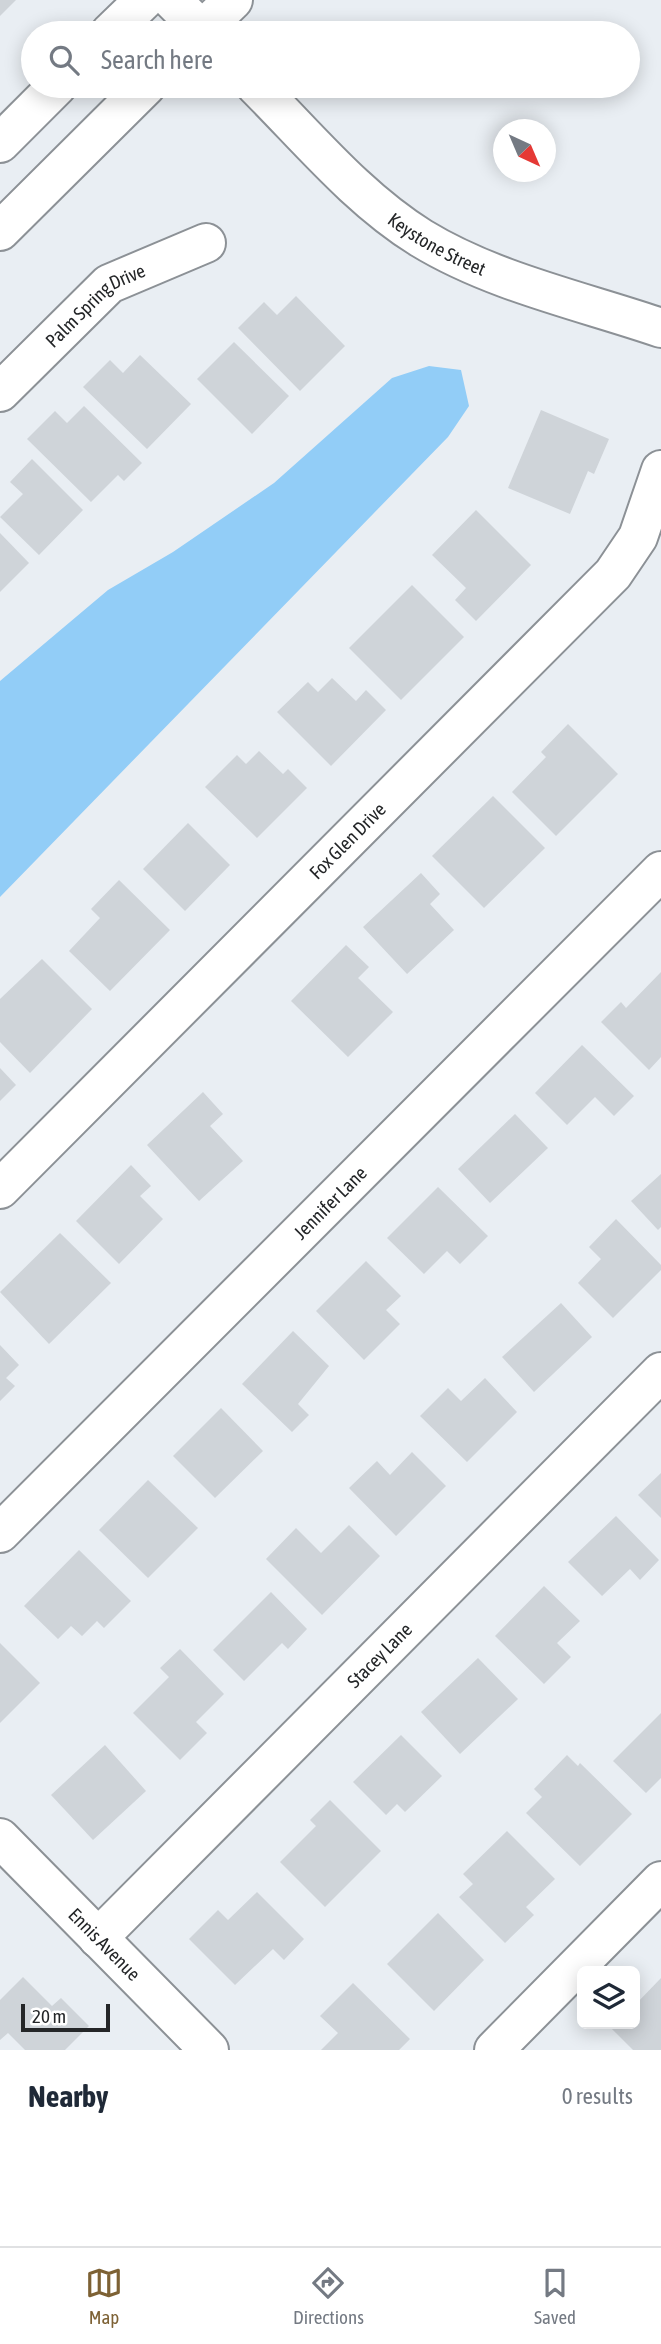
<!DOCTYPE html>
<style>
:root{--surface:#fff;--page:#f2f2f3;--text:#1f2937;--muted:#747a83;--line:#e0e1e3;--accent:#7d6134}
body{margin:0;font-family:"Asap Condensed",sans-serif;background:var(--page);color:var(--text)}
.controls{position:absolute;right:21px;bottom:21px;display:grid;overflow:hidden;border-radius:10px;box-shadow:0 4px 18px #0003}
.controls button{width:63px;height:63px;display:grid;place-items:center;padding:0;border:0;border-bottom:2px solid var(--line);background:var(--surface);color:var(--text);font:35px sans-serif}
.compass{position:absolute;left:493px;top:119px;width:63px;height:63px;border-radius:50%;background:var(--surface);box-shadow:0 4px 18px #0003;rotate:136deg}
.scale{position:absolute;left:21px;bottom:18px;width:89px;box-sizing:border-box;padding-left:7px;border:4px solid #242628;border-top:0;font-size:19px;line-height:24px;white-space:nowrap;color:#242628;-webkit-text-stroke:5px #fff;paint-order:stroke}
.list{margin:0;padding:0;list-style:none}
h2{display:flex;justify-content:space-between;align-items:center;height:91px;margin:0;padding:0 28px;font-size:30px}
h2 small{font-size:23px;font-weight:400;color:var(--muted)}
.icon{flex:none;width:38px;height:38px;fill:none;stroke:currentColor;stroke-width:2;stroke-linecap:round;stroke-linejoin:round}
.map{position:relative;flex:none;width:661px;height:2050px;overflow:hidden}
.search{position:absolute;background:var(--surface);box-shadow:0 4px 18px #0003;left:21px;right:21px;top:21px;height:77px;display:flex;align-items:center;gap:18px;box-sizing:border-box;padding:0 24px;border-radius:38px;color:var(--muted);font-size:26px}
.sheet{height:196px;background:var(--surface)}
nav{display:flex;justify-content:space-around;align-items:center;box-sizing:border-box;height:98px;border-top:2px solid var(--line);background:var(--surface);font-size:19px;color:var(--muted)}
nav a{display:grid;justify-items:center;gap:4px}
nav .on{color:var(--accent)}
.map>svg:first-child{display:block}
</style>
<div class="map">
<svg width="661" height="2050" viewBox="0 0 661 2050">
<rect width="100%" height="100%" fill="#e9eef3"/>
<path fill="#92cdf7" d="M429 366 461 370 469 406 448 437 0 897V681L108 590 173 552 274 483 392 378Z"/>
<g fill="#cfd4d9">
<path d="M0 0H16L0 16Z"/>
<path d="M296 296 345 346 300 391 238 328 264 302 277 315Z"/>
<path d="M234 342 289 396 252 434 197 379Z"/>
<path d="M140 355 191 404 147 449 83 387 110 360 123 373Z"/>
<path d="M84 406 142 463 124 481 118 475 91 502 27 439 55 411 67 423Z"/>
<path d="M541 410 609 439 594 474 588 471 570 514 508 488Z"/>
<path d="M32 459 83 510 39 555 0 517 23 494 10 482Z"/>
<path d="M476 510 531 565 476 621 455 600 466 588 432 555Z"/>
<path d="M0 533 29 563 0 592Z"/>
<path d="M412 585 464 637 401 700 349 648Z"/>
<path d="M332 678 356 701 366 690 386 710 331 766 277 712 308 682 318 692Z"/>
<path d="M568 724 618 774 556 836 512 792 546 757 541 752Z"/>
<path d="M259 751 283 774 288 769 307 788 257 838 205 787 237 755 246 764Z"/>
<path d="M493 796 545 848 484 908 432 856Z"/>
<path d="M188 823 230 865 185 911 143 869Z"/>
<path d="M421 873 440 894 430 904 454 930 407 974 363 927Z"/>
<path d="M119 880 170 930 110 991 69 951 100 918 91 909Z"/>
<path d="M346 945 369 967 358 978 393 1012 348 1057 291 1001Z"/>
<path d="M42 959 92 1009 30 1073 0 1042V999Z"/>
<path d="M661 972V1057L649 1070 601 1022 621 1002 626 1008Z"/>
<path d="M582 1045 634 1096 614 1116 595 1097 567 1125 535 1093Z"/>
<path d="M0 1068 16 1085 0 1101Z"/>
<path d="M203 1092 223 1114 210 1126 243 1161 199 1201 147 1145Z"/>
<path d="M515 1114 548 1148 490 1203 458 1169Z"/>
<path d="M131 1165 151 1186 140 1196 163 1219 119 1264 76 1221Z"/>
<path d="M661 1174V1227L658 1230 631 1201Z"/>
<path d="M438 1187 488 1236 460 1264 447 1251 424 1274 387 1238Z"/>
<path d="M616 1219 661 1265V1270L613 1318 578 1283 601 1259 589 1247Z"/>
<path d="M60 1233 111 1283 49 1344 0 1292Z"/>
<path d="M366 1261 401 1296 386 1310 400 1324 364 1360 316 1311Z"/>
<path d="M561 1303 592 1337 534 1392 502 1357Z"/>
<path d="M293 1331 329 1366 298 1404 309 1415 292 1432 242 1384Z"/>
<path d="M0 1345 19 1365 6 1378 15 1386 0 1401Z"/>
<path d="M485 1378 517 1412 467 1462 420 1416 448 1388 461 1401Z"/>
<path d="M221 1408 263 1451 215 1498 173 1456Z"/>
<path d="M412 1452 446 1486 396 1536 349 1488 377 1461 390 1475Z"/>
<path d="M661 1473V1518L638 1495Z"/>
<path d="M148 1480 198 1528 148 1578 99 1530Z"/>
<path d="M616 1516 659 1560 640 1580 630 1569 602 1596 568 1562Z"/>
<path d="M349 1525 380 1556 322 1615 266 1559 296 1528 321 1553Z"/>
<path d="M79 1550 131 1601 104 1628 97 1621 82 1636 71 1626 58 1639 24 1606Z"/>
<path d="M544 1586 580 1621 557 1643 571 1657 544 1684 495 1636Z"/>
<path d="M271 1592 307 1629 288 1649 282 1643 244 1681 213 1650Z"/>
<path d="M0 1643 40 1683 0 1723Z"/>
<path d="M180 1649 224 1694 196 1722 207 1733 180 1760 133 1713 169 1677 160 1668Z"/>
<path d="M478 1658 518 1699 460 1754 421 1712Z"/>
<path d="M661 1713V1778L646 1793 613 1761Z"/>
<path d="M401 1735 442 1776 405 1812 397 1804 386 1815 353 1782Z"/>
<path d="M105 1745 146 1791 93 1840 51 1795Z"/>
<path d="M567 1755 578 1766 580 1763 632 1814 580 1866 526 1813 542 1797 534 1789Z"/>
<path d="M330 1800 381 1851 325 1907 280 1862 316 1826 310 1820Z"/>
<path d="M507 1831 555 1879 526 1907 534 1915 505 1943 459 1897 473 1884 463 1874Z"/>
<path d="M257 1892 304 1939 284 1960 273 1949 235 1985 189 1939 218 1910 228 1920Z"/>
<path d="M438 1913 484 1960 434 2011 387 1964Z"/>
<path d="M23 1977 52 2006 61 1998 89 2026 65 2050H25L8 2033 0 2040V2000Z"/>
<path d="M661 1978V2050H633L611 2028 616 2024H635V2005Z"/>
<path d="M353 1983 410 2039 399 2050H321L338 2033 320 2016Z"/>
</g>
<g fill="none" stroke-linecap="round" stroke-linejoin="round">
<defs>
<g id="minor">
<path d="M172 0 205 33"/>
<path d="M110 33 144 0"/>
<path d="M199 33 233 0"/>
<path id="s1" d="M256 86C308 138 358 199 421 238 493 282 582 301 661 328"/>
<path d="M0 143 57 86"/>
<path d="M0 231 146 86"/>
<path id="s2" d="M0 392 109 284 206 243"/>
<path id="s3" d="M0 1189 613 574 638 537 661 470"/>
<path id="s4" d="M0 1533 661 871"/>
<path id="s5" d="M0 1838 209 2050"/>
<path id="s6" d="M98 1938 661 1372"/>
<path d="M494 2050 661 1881"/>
</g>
</defs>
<use href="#minor" stroke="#8c9196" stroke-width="42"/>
<use href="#minor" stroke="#fff" stroke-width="38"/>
</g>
<g text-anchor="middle" stroke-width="6" stroke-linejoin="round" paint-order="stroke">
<g font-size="19" fill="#242628" stroke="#fff">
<text dy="7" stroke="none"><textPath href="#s1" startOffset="242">Keystone Street</textPath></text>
<text dy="7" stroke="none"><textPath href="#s2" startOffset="130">Palm Spring Drive</textPath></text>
<text dy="7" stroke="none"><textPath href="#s3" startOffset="492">Fox Glen Drive</textPath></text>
<text dy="7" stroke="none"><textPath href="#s4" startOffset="467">Jennifer Lane</textPath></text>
<text dy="7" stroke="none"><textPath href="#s6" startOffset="399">Stacey Lane</textPath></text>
<text dy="7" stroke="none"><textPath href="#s5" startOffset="149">Ennis Avenue</textPath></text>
</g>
</g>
</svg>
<div class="controls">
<button><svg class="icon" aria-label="layers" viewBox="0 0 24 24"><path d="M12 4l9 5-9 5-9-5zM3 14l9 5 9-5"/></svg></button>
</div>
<svg class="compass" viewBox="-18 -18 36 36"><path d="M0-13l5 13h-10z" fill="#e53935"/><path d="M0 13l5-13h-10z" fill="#747a83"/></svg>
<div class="scale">20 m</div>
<div class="search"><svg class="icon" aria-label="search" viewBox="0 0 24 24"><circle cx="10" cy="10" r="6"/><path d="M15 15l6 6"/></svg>Search here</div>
</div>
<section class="sheet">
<h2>Nearby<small>0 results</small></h2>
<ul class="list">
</ul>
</section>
<nav>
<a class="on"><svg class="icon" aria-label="map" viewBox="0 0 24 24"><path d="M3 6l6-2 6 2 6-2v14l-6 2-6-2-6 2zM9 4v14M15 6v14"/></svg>Map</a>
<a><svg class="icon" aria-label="directions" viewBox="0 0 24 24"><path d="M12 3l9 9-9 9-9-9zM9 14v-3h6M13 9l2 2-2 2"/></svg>Directions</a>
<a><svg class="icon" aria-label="saved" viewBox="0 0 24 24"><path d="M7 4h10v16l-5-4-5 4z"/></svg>Saved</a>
</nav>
